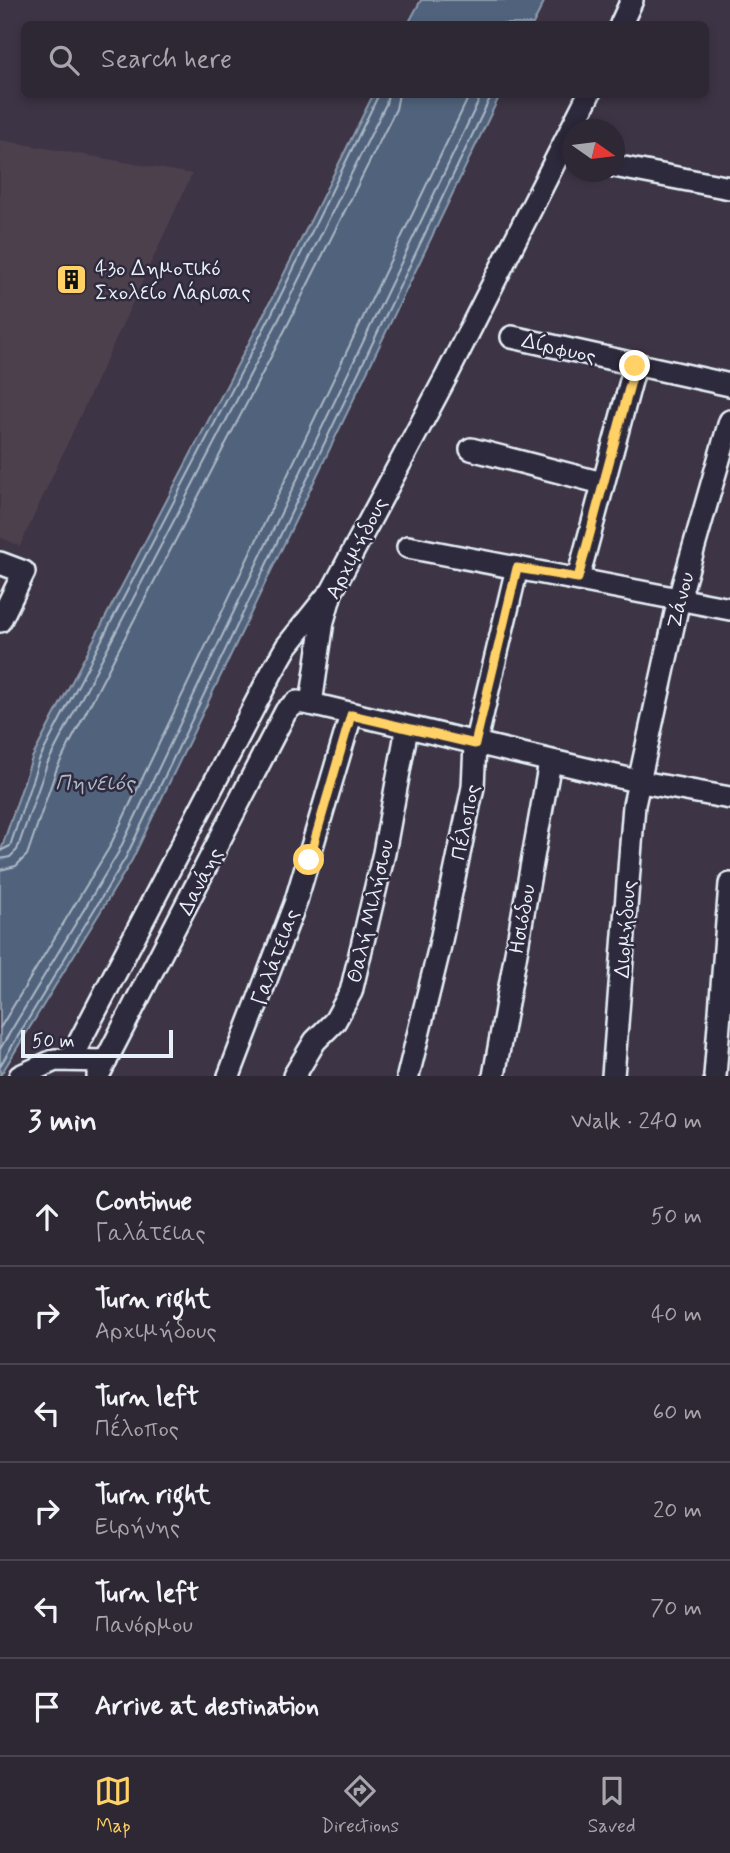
<!DOCTYPE html>
<meta charset="utf-8">
<style>
:root{--surface:#2e2734;--page:#3a3340;--text:#f1f3f6;--muted:#a7a5ac;--line:#49444f;--accent:#ffd166}
body{margin:0;font-family:Mynerve,sans-serif;background:var(--page);color:var(--text)}
.compass{position:absolute;left:562px;top:119px;width:63px;height:63px;border-radius:50%;background:var(--surface);box-shadow:0 4px 10px #0003;rotate:104deg}
.scale{position:absolute;left:21px;bottom:18px;width:152px;box-sizing:border-box;padding-left:7px;border:4px solid #e8f1f8;border-top:0;font-size:19px;line-height:24px;white-space:nowrap;color:#e8f1f8;-webkit-text-stroke:5px #2f2a3d;paint-order:stroke}
.stop{position:absolute;width:21px;height:21px;margin:-16px;border:5px solid #ffd166;border-radius:50%;background:#fff}
.stop.end{background:#ffd166;border-color:#fff;box-shadow:0 2px 7px #0008}
.list{margin:0;padding:0;list-style:none}
h2{display:flex;justify-content:space-between;align-items:center;height:91px;margin:0;padding:0 28px;font-size:30px}
h2 small{font-size:23px;font-weight:400;color:var(--muted)}
.list li{display:grid;grid-template-columns:46px 1fr auto;gap:21px;align-items:center;box-sizing:border-box;height:98px;padding:0 28px;border-top:2px solid var(--line)}
.list b{display:block;font-size:26px;white-space:nowrap}
.list p{margin:0;font-size:23px;white-space:nowrap;color:var(--muted)}
.list em{font-size:23px;font-style:normal;color:var(--muted)}
.icon{flex:none;width:38px;height:38px;fill:none;stroke:currentColor;stroke-width:2;stroke-linecap:round;stroke-linejoin:round}
.map{position:relative;flex:none;width:730px;height:1076px;overflow:hidden}
.search{position:absolute;background:var(--surface);box-shadow:0 4px 10px #0003;left:21px;right:21px;top:21px;height:77px;display:flex;align-items:center;gap:18px;box-sizing:border-box;padding:0 24px;border-radius:10px;color:var(--muted);font-size:26px}
.sheet{height:679px;background:var(--surface)}
nav{display:flex;justify-content:space-around;align-items:center;box-sizing:border-box;height:98px;border-top:2px solid var(--line);background:var(--surface);font-size:19px;color:var(--muted)}
nav a{display:grid;justify-items:center;gap:4px}
nav .on{color:var(--accent)}
.map>svg:first-child{display:block}
</style>
<div class="map">
<svg width="730" height="1076" viewBox="0 0 730 1076">
<rect width="100%" height="100%" fill="#3d3445"/>
<filter id="ink" filterUnits="userSpaceOnUse"><feTurbulence type="fractalNoise" baseFrequency=".0143" numOctaves="2"/><feDisplacementMap in="SourceGraphic" scale="14" xChannelSelector="R" yChannelSelector="G"/><feConvolveMatrix kernelMatrix="1 2 1 2 8 2 1 2 1" color-interpolation-filters="sRGB"/></filter>
<g filter="url(#ink)">
<path fill="#4e404e" d="M0 140 192 174 20 546 0 537Z"/>
<g fill="#51637c" stroke="#8d9cae" stroke-width="2">
<path d="M421 0H545L533 24H408Z"/>
<path d="M373 95H500L132 860 0 1076V853L32 758 265 312Z"/>
</g>
<g fill="none" stroke-linecap="round" stroke-linejoin="round">
<g stroke="#acb8c6" stroke-width="2">
<path d="M0 851 10 846 39 760 271 315 379 94"/>
<path d="M0 859 10 857 17 850 47 764 279 319 386 104 388 94"/>
<path d="M0 870 16 866 27 855 57 768 288 324 396 109 399 94"/>
<path d="M0 1028 109 848 470 94"/>
<path d="M0 1049 118 853 482 94"/>
<path d="M0 1066 126 857 492 94"/>
</g>
<defs>
<g id="minor">
<path d="M621 24 632 0"/>
<path d="M589 94 447 375 331 593 323 621 311 704 641 782 730 798"/>
<path d="M614 166 730 188"/>
<path d="M512 337 730 385"/>
<path d="M471 449 602 483"/>
<path d="M408 547 730 609"/>
<path d="M0 563 24 572 0 621"/>
<path d="M578 578 635 366"/>
<path d="M70 1060 272 672 287 646 327 596"/>
<path d="M20 1076 55 1060 106 1061"/>
<path d="M98 1076 286 711 297 702 311 704"/>
<path d="M229 1076 295 904 351 715"/>
<path d="M294 1076 315 1041 335 1021 351 992 384 853 407 728"/>
<path d="M408 1076 439 950 473 787 475 745 517 568"/>
<path d="M494 1076 550 762"/>
<path d="M613 1076 634 805 679 599 730 421"/>
<path d="M715 1076 730 884"/>
</g>
</defs>
<use href="#minor" stroke="#e8f1f8" stroke-width="26"/>
<use href="#minor" stroke="#2f2a3d" stroke-width="21"/>
</g>
</g>
<g fill="none" stroke-linecap="round" stroke-linejoin="round" filter="url(#ink)">
<path stroke="#ffd166" stroke-width="9" d="M309 860 351 715 475 744 517 568 578 578 635 366"/>
</g>
<defs>
<symbol id="building-square" viewBox="-11 -11 22 22"><rect x="-9" y="-9" width="18" height="18" rx="4" fill="#ffd166" stroke="#2f2a3d"/><path d="M-4-6H4V6H1V3H-1V6H-4ZM-2.5-4.3h1.7v1.8h-1.7ZM.8-4.3h1.7v1.8H.8ZM-2.5-1h1.7V.8h-1.7ZM.8-1h1.7V.8H.8Z" fill="#111"/></symbol>
</defs>
<g fill-rule="evenodd">
<use href="#building-square" x="54" y="262" width="35" height="35"/>
</g>
<g text-anchor="middle" stroke-width="5" stroke-linejoin="round" paint-order="stroke">
<g font-size="21" fill="#e8f1f8" stroke="#2f2a3d" text-anchor="start">
<text x="95" y="275">43ο Δημοτικό<tspan x="95" dy="24">Σχολείο Λάρισας</tspan></text>
</g>
<g font-size="21" fill="#e8f1f8" stroke="#2f2a3d">
<text transform="translate(559 348) rotate(13)" y="7">Δίρφυος</text>
<text transform="translate(356 548) rotate(-63)" y="7">Αρχιμήδους</text>
<text transform="translate(680 600) rotate(-76)" y="7">Ζάνου</text>
<text transform="translate(465 822) rotate(-79)" y="7">Πέλοπος</text>
<text transform="translate(200 881) rotate(-63)" y="7">Δανάης</text>
<text transform="translate(370 911) rotate(-77)" y="7">Θαλή Μιλήσιου</text>
<text transform="translate(522 919) rotate(-80)" y="7">Ησιόδου</text>
<text transform="translate(625 929) rotate(-86)" y="7">Διομήδους</text>
<text transform="translate(275 957) rotate(-70)" y="7">Γαλάτειας</text>
</g>
<g font-size="23" font-style="italic" fill="#acb8c6" stroke="#2f2a3d">
<text x="95" y="790">Πηνειός</text>
</g>
</g>
</svg>
<svg class="compass" viewBox="-18 -18 36 36"><path d="M0-13l5 13h-10z" fill="#e53935"/><path d="M0 13l5-13h-10z" fill="#a7a5ac"/></svg>
<div class="scale">50 m</div>
<div class="stop" style="left:309px;top:860px"></div>
<div class="stop end" style="left:635px;top:366px"></div>
<div class="search"><svg class="icon" aria-label="search" viewBox="0 0 24 24"><circle cx="10" cy="10" r="6"/><path d="M15 15l6 6"/></svg>Search here</div>
</div>
<section class="sheet">
<h2>3 min<small>Walk · 240 m</small></h2>
<ul class="list">
<li><svg class="icon" aria-label="ahead" viewBox="0 0 24 24"><path d="M12 20V5M6 11l6-6 6 6"/></svg><div><b>Continue</b><p>Γαλάτειας</p></div><em>50 m</em></li>
<li><svg class="icon" aria-label="right" viewBox="0 0 24 24"><path d="M7 20v-9h11M14 6l5 5-5 5"/></svg><div><b>Turn right</b><p>Αρχιμήδους</p></div><em>40 m</em></li>
<li><svg class="icon" aria-label="left" viewBox="0 0 24 24"><path d="M17 20v-9H6M10 6l-5 5 5 5"/></svg><div><b>Turn left</b><p>Πέλοπος</p></div><em>60 m</em></li>
<li><svg class="icon" aria-label="right" viewBox="0 0 24 24"><path d="M7 20v-9h11M14 6l5 5-5 5"/></svg><div><b>Turn right</b><p>Ειρήνης</p></div><em>20 m</em></li>
<li><svg class="icon" aria-label="left" viewBox="0 0 24 24"><path d="M17 20v-9H6M10 6l-5 5 5 5"/></svg><div><b>Turn left</b><p>Πανόρμου</p></div><em>70 m</em></li>
<li><svg class="icon" aria-label="arrive" viewBox="0 0 24 24"><path d="M6 21V4h12l-3 4 3 4H6"/></svg><div><b>Arrive at destination</b></div></li>
</ul>
</section>
<nav>
<a class="on"><svg class="icon" aria-label="map" viewBox="0 0 24 24"><path d="M3 6l6-2 6 2 6-2v14l-6 2-6-2-6 2zM9 4v14M15 6v14"/></svg>Map</a>
<a><svg class="icon" aria-label="directions" viewBox="0 0 24 24"><path d="M12 3l9 9-9 9-9-9zM9 14v-3h6M13 9l2 2-2 2"/></svg>Directions</a>
<a><svg class="icon" aria-label="saved" viewBox="0 0 24 24"><path d="M7 4h10v16l-5-4-5 4z"/></svg>Saved</a>
</nav>
